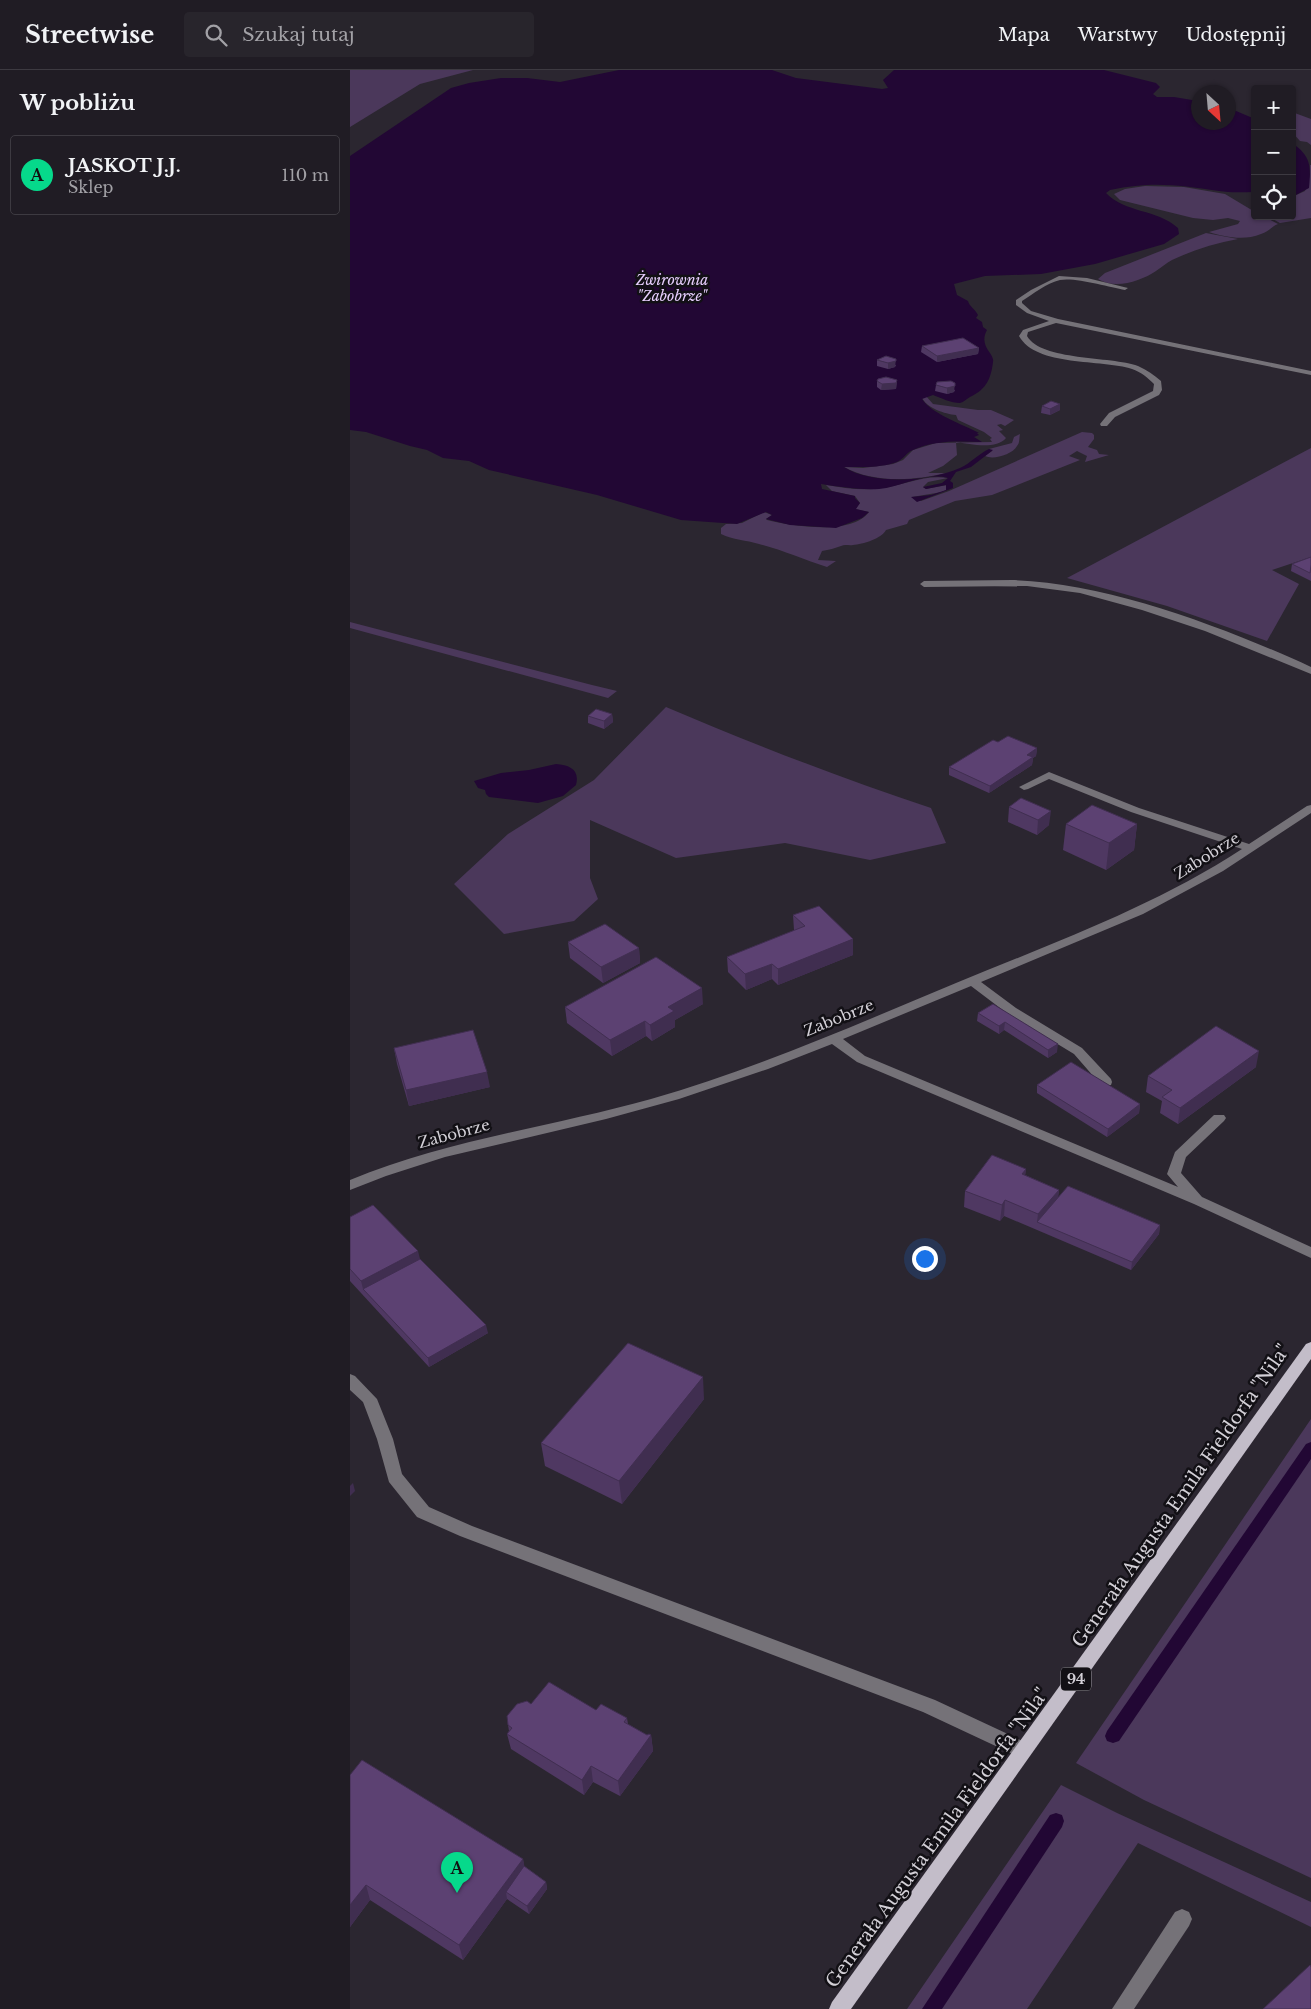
<!DOCTYPE html>
<html lang="pl">
<meta charset="utf-8">
<style>
:root{--surface:#201c24;--page:#28252c;--text:#f1f3f6;--muted:#a2a1a6;--line:#3d3a41;--accent:#06d98b}
body{margin:0;font-family:"Libre Baskerville",serif;background:var(--page);color:var(--text)}
.controls{position:absolute;right:15px;top:15px;display:grid;overflow:hidden;border-radius:5px;box-shadow:0 1px 4px #0004}
.controls button{width:45px;height:45px;display:grid;place-items:center;padding:0;border:0;border-bottom:1px solid var(--line);background:var(--surface);color:var(--text);font:25px sans-serif}
.compass{position:absolute;left:841px;top:15px;width:45px;height:45px;border-radius:50%;background:var(--surface);box-shadow:0 1px 4px #0004;rotate:154deg}
.you{position:absolute;left:574px;top:1188px;width:18px;height:18px;margin:-12px;border:4px solid #fff;border-radius:50%;background:#1a73e8;box-shadow:0 0 0 8px #1a73e833}
.badge{display:grid;place-items:center;width:32px;height:32px;border-radius:50%;background:var(--accent);color:#111;font-size:16px;font-weight:700}
.pin{position:absolute;translate:-50% -41px;filter:drop-shadow(0 1px 2px #0008)}
.pin::after{content:'';position:absolute;top:26px;width:18px;height:15px;background:inherit;clip-path:polygon(0 0,100% 0,50% 100%)}
.list{margin:0;padding:0;list-style:none}
h2{display:flex;justify-content:space-between;align-items:center;height:65px;margin:0;padding:0 20px;font-size:21px}
h2 small{font-size:16px;font-weight:400;color:var(--muted)}
.list li{display:grid;grid-template-columns:32px 1fr auto;gap:15px;align-items:center;box-sizing:border-box;height:80px;margin:0 10px 10px;padding:0 10px;border:1px solid var(--line);border-radius:5px}
.list b{display:block;font-size:19px;white-space:nowrap}
.list p{margin:0;font-size:16px;white-space:nowrap;color:var(--muted)}
.list em{font-size:16px;font-style:normal;color:var(--muted)}
.icon{flex:none;width:28px;height:28px;fill:none;stroke:currentColor;stroke-width:2;stroke-linecap:round;stroke-linejoin:round}
.map{position:relative;flex:none;width:961px;height:1939px;overflow:hidden}
header{display:flex;align-items:center;gap:30px;box-sizing:border-box;height:70px;padding:0 25px;background:var(--surface);border-bottom:1px solid var(--line)}
header strong{font-size:24px}
nav{display:flex;gap:28px;margin-inline-start:auto;font-size:18px}
.search{width:350px;height:45px;background:var(--page);display:flex;align-items:center;gap:12px;box-sizing:border-box;padding:0 18px;border-radius:5px;color:var(--muted);font-size:19px}
main{display:flex}
aside{flex:1;background:var(--surface)}
.map>svg:first-child{display:block}
</style>
<header>
<strong>Streetwise</strong>
<div class="search"><svg class="icon" aria-label="search" viewBox="0 0 24 24"><circle cx="10" cy="10" r="6"/><path d="M15 15l6 6"/></svg>Szukaj tutaj</div>
<nav><a>Mapa</a><a>Warstwy</a><a>Udostępnij</a></nav>
</header>
<main>
<aside>
<h2>W pobliżu<small></small></h2>
<ul class="list">
<li><span class="badge">A</span><div><b>JASKOT J.J.</b><p>Sklep</p></div><em>110 m</em></li>
</ul>
</aside>
<div class="map">
<svg width="961" height="1939" viewBox="0 0 961 1939">
<rect width="100%" height="100%" fill="#2b2630"/>
<g fill="#4b385b">
<path d="M0 0H123L70 14 0 57Z"/>
<path d="M942 42 961 49V75L957 72 950 71 942 62Z"/>
<path d="M960 95H961V148L930 153 919 147 942 146V127L955 121 960 105Z"/>
<path d="M795 116 834 117 875 124 905 142V146H913L928 154C921 157 918 162 911 164 894 171 875 167 859 162L888 154 890 151 878 148 863 150 843 148 770 130 764 124 775 119Z"/>
<path d="M856 163 888 169C866 173 843 180 822 190 816 193 812 197 806 201 791 211 765 220 748 209L755 203Z"/>
<path d="M576 326 583 334 628 340H641L664 350 655 356 651 354 647 355 653 360 649 361 656 368C646 380 620 374 606 372L607 385 593 396 578 403H596C563 411 523 413 494 397L513 398 543 394 553 390 563 380 586 373 642 372 640 369 642 368 634 362 608 350 606 345C595 344 577 338 572 328Z"/>
<path d="M732 362 742 363 744 365V369L738 377 747 380 749 384 759 385 735 392 737 386 727 381 719 386 730 390 642 425 605 431 559 450 557 454 536 460C531 469 513 474 503 475 499 476 495 474 491 476 485 478 479 480 472 481L468 490 486 491 477 497C454 490 433 480 409 474 396 470 383 470 371 464V458L376 454 392 453 414 442 422 445 416 449 417 450C442 456 501 466 519 442L505 439 510 433 505 426 482 421 476 415C494 418 514 421 532 418 554 415 576 404 598 408L578 412 573 417 576 419 597 415 596 420 592 422 562 427 571 431 599 421Z"/>
<path d="M670 364C669 368 670 373 667 376 662 385 643 390 635 386L642 381 639 379 662 373 664 367Z"/>
<path d="M961 378V487L922 500 949 514 917 571 817 536 717 508Z"/>
<path d="M0 552 242 615 267 621 258 628 0 558Z"/>
<path d="M316 637C403 674 491 708 581 738L596 773 520 790 435 773 326 788 240 750V808L248 829 224 851 154 864 104 814 158 764 244 710Z"/>
<path d="M961 1349V1808L794 1730 726 1693Z"/>
<path d="M711 1715 767 1743 961 1832V1857L788 1773 677 1939H557Z"/>
</g>
<g fill="#220734">
<path d="M269 0H422L446 8 532 19 538 18 533 10 544 0H754L806 13 810 17 803 24 807 27H824L848 31V52H878L879 38 905 49V122C893 122 881 123 869 121 827 115 803 111 760 120L756 123C775 143 807 139 828 158L829 164 814 174 745 194 691 204 635 206 604 214 607 225 618 231C619 236 625 239 628 245L626 248 632 252 633 257 637 260C628 277 645 283 643 292 641 308 637 319 620 327 616 329 614 332 610 333 601 333 591 328 583 325L572 329C582 344 612 354 629 363H627L629 365 624 367 632 372C609 371 584 370 563 380 555 383 553 391 544 393 528 398 511 397 494 397 522 415 579 412 610 398 621 393 628 384 639 379L643 380 621 397 606 402 600 411 603 413V418L567 432 561 427 581 425 596 420V415L576 419 573 417 592 413 598 408C575 402 552 417 529 419 509 420 491 417 471 414L472 419 505 426V428L510 433 506 439 519 442 512 448 486 458 440 455 416 449 422 445 416 442 387 454 331 450 247 425 139 400 119 391 93 388 77 380 60 376 16 362 0 360V86L101 18 119 13 151 8H177L210 12Z"/>
<path d="M942 73C961 86 961 96 959 118L942 127Z"/>
<path d="M206 694C220 695 230 700 226 715L213 726 188 733 139 727 136 724 135 720 128 718 124 711 151 703 179 700Z"/>
</g>
<g fill="none" stroke-linecap="round" stroke-linejoin="round">
<g fill="#220734" fill-rule="evenodd">
<path d="M961 1372V1389L769 1671 763 1673 757 1671 755 1666 757 1661 956 1374Z"/>
<path d="M706 1743 712 1745 714 1751 712 1757 592 1939H572L700 1745Z"/>
</g>
<g fill="#757278" fill-rule="evenodd">
<path d="M709 206 737 208 778 218 775 220C759 217 725 207 710 210 697 213 683 224 672 231V233L681 241 708 249 961 301V305L706 253 678 262 677 266C691 291 761 286 788 296 797 300 804 305 811 311L812 320 809 325 765 347 757 356H751L750 354 759 343 803 321 804 314C797 307 791 302 782 299 752 289 686 297 669 266L673 260 699 251 677 243 666 235V230L681 220Z"/>
<path d="M662 510C758 513 874 557 961 597V604L855 561 792 540 730 523 677 516 574 517 570 514 574 511Z"/>
<path d="M699 702 789 738 899 774 957 736 961 735V743L873 801 793 844 631 912 666 938 732 978 761 1009 762 1012 761 1015H751L724 984 658 944 621 916 493 969 515 986 828 1117 817 1104 825 1082 864 1045H874L876 1048 874 1051 836 1087 831 1103 852 1127 961 1177V1188L844 1134 507 992 482 974 418 999 329 1029 256 1049 95 1087 36 1106 0 1120V1110C97 1070 201 1057 301 1029 406 999 505 955 606 913 703 873 803 837 892 779L781 742 699 709 678 719 674 720 669 717Z"/>
<path d="M0 1304 5 1306 27 1329 43 1369 52 1404 79 1437 122 1456 585 1630 679 1674 682 1680 679 1686 673 1688 667 1686 573 1642 110 1466 67 1447 39 1412 27 1369 13 1332 0 1320Z"/>
<path d="M832 1839 839 1842 842 1849 839 1856 784 1939H762L825 1842Z"/>
</g>
<path fill="#c3bdc9" fill-rule="evenodd" d="M961 1272V1289L501 1939H479L482 1932 956 1274Z"/>
</g>
<g fill="#4f3862">
<path d="M572 276 629 278 628 284 587 292 571 282Z"/>
<path d="M527 290 546 295 545 297 538 299 527 296Z"/>
<path d="M547 310 546 319 531 320 527 317V311Z"/>
<path d="M586 315 605 320 604 322 597 324 585 321Z"/>
<path d="M692 336 710 340 700 345 691 343Z"/>
<path d="M961 487V511L941 501 942 494Z"/>
<path d="M262 644 263 652 254 659 238 653V646Z"/>
<path d="M648 672 687 678 686 686 683 688 682 695 639 723 599 705V697Z"/>
<path d="M671 728 699 755 687 765 658 752 659 737Z"/>
<path d="M716 754H787L784 780 756 800 713 780Z"/>
<path d="M443 845 503 885 428 915 422 909 396 920 378 902 377 887 444 861V860Z"/>
<path d="M218 872 289 878 290 893 253 913 220 888Z"/>
<path d="M353 934 325 950V957L302 971 296 966 262 986 217 953 215 937Z"/>
<path d="M643 934 707 982 698 988 654 960 649 964 627 951 628 943Z"/>
<path d="M44 978 140 1017 59 1036 47 994Z"/>
<path d="M906 997 828 1054 810 1043 812 1031 796 1022 798 1006Z"/>
<path d="M687 1015 790 1034 789 1043 757 1067 687 1023Z"/>
<path d="M676 1099 675 1105 709 1120 708 1127 810 1155 809 1164 781 1200 654 1146 650 1151 614 1137 615 1121Z"/>
<path d="M0 1147 70 1189 138 1263 79 1297 0 1211Z"/>
<path d="M354 1329 272 1434 195 1396 191 1373Z"/>
<path d="M246 1640 277 1648 278 1654 297 1665H301L303 1681 270 1726 243 1712 234 1725 161 1679 157 1664 159 1661 158 1655Z"/>
<path d="M0 1705 173 1789 174 1796 196 1812 197 1819 179 1844 157 1829 113 1890 20 1830 0 1857Z"/>
</g>
<g fill="#402e50">
<path d="M629 278 628 284 587 292V286Z"/>
<path d="M546 289 545 297 538 299V293Z"/>
<path d="M547 310 546 319 531 320 532 314Z"/>
<path d="M605 313 604 322 597 324V318Z"/>
<path d="M710 334V340L700 345V339Z"/>
<path d="M262 644 263 652 254 659V651Z"/>
<path d="M687 678 686 686 683 688 682 695 639 723 640 716 677 685Z"/>
<path d="M701 741 699 755 687 765 688 750Z"/>
<path d="M787 754 784 780 756 800 759 773Z"/>
<path d="M503 869V885L428 915V899Z"/>
<path d="M289 878 290 893 253 913 251 897Z"/>
<path d="M422 894V909L396 920 395 904Z"/>
<path d="M352 918 353 934 325 950V957L302 971 300 955 318 937Z"/>
<path d="M295 951 296 966 262 986 260 970Z"/>
<path d="M655 952 654 960 649 964V956Z"/>
<path d="M708 974 707 982 698 988V980Z"/>
<path d="M909 981 906 997 828 1054 830 1038Z"/>
<path d="M137 1002 140 1017 59 1036 56 1020Z"/>
<path d="M790 1034 789 1043 757 1067 758 1059Z"/>
<path d="M676 1099 674 1115 672 1104Z"/>
<path d="M709 1120 707 1136 687 1152 686 1160 688 1144Z"/>
<path d="M655 1130 654 1146 650 1151 652 1135Z"/>
<path d="M810 1155 809 1164 781 1200 782 1192Z"/>
<path d="M68 1181 72 1197 13 1219 11 1211Z"/>
<path d="M136 1255 138 1263 79 1297 78 1288Z"/>
<path d="M353 1307 354 1329 272 1434 269 1411Z"/>
<path d="M3 1413 5 1421 0 1426V1416Z"/>
<path d="M301 1665 303 1681 270 1726 268 1711Z"/>
<path d="M241 1696 243 1712 234 1725 232 1710Z"/>
<path d="M173 1789 176 1804 156 1822 157 1829 113 1890 109 1875Z"/>
<path d="M196 1812 197 1819 179 1844 177 1836Z"/>
<path d="M16 1815 20 1830 0 1857V1835Z"/>
</g>
<g fill="#5c4172" stroke="#402e50">
<path d="M613 268 629 278 587 286 572 276Z"/>
<path d="M536 286 546 289V291L538 293 527 290Z"/>
<path d="M536 307 547 310 546 313 532 314 527 311 528 309Z"/>
<path d="M601 311 605 313V316L597 318 586 315 587 312Z"/>
<path d="M701 331 710 334 700 339 692 336Z"/>
<path d="M961 487V495L960 503 942 494Z"/>
<path d="M246 639 262 644 254 651 238 646Z"/>
<path d="M658 666 687 678 677 685 683 687 640 716 599 697 643 670 648 672Z"/>
<path d="M671 728 701 741 688 750 659 737Z"/>
<path d="M742 735 787 754 759 773 716 754Z"/>
<path d="M469 836 503 869 428 899 422 894 395 904 377 887 455 856 443 845Z"/>
<path d="M255 854 289 878 251 897 218 872Z"/>
<path d="M306 887 352 918 318 937 324 941 300 955 295 951 260 970 215 937Z"/>
<path d="M643 934 708 974 698 980 655 952 649 956 628 943Z"/>
<path d="M866 956 909 981 830 1038 812 1027 822 1020 798 1006Z"/>
<path d="M123 960 137 1002 56 1020 44 978Z"/>
<path d="M721 992 790 1034 758 1059 687 1015Z"/>
<path d="M642 1085 676 1099 672 1104 709 1120 688 1144 655 1130 652 1135 615 1121Z"/>
<path d="M718 1116 810 1155 782 1192 687 1152Z"/>
<path d="M23 1135 68 1181 11 1211 0 1199V1147Z"/>
<path d="M70 1189 136 1255 78 1288 13 1219Z"/>
<path d="M278 1273 353 1307 269 1411 191 1373Z"/>
<path d="M199 1612 246 1640 251 1634 277 1648 274 1652 297 1665 299 1664 301 1665 268 1711 241 1696 232 1710 157 1664 162 1658 158 1655 157 1646 167 1634 177 1631 181 1634Z"/>
<path d="M12 1690 173 1789 109 1875 16 1815 0 1835V1705Z"/>
<path d="M174 1796 196 1812 177 1836 156 1822Z"/>
<path d="M960 1895 961 1897V1939H913Z"/>
</g>
<g text-anchor="middle" stroke-width="5" stroke-linejoin="round" paint-order="stroke">
<g font-size="14" font-style="italic" fill="#e7cefe" stroke="#121015">
<text x="322" y="215">Żwirownia<tspan x="322" dy="16">"Zabobrze"</tspan></text>
</g>
<rect fill="#121015" stroke="#99969d" stroke-width="1" x="711" y="1597.5" width="30" height="23" rx="4"/>
<g font-size="14" font-weight="bold" fill="#d3d0d7">
<text x="726" y="1614">94</text>
</g>
<g font-size="15" fill="#d3d0d7" stroke="#121015">
<text transform="translate(857 786) rotate(-32)" y="5">Zabobrze</text>
<text transform="translate(489 948) rotate(-22)" y="5">Zabobrze</text>
<text transform="translate(104 1064) rotate(-15)" y="5">Zabobrze</text>
</g>
<g font-size="18" fill="#d3d0d7" stroke="#121015">
<text transform="translate(831 1426) rotate(-55)" y="6">Generała Augusta Emila Fieldorfa "Nila"</text>
<text transform="translate(587 1768) rotate(-54)" y="6">Generała Augusta Emila Fieldorfa "Nila"</text>
</g>
</g>
</svg>
<div class="controls">
<button>+</button>
<button>−</button>
<button><svg class="icon" aria-label="locate" viewBox="0 0 24 24"><circle cx="12" cy="12" r="6"/><path d="M12 2v4M12 18v4M2 12h4M18 12h4"/></svg></button>
</div>
<svg class="compass" viewBox="-18 -18 36 36"><path d="M0-13l5 13h-10z" fill="#e53935"/><path d="M0 13l5-13h-10z" fill="#a2a1a6"/></svg>
<div class="you"></div>
<div class="pin badge" style="left:107px;top:1823px">A</div>
</div>
</main>
